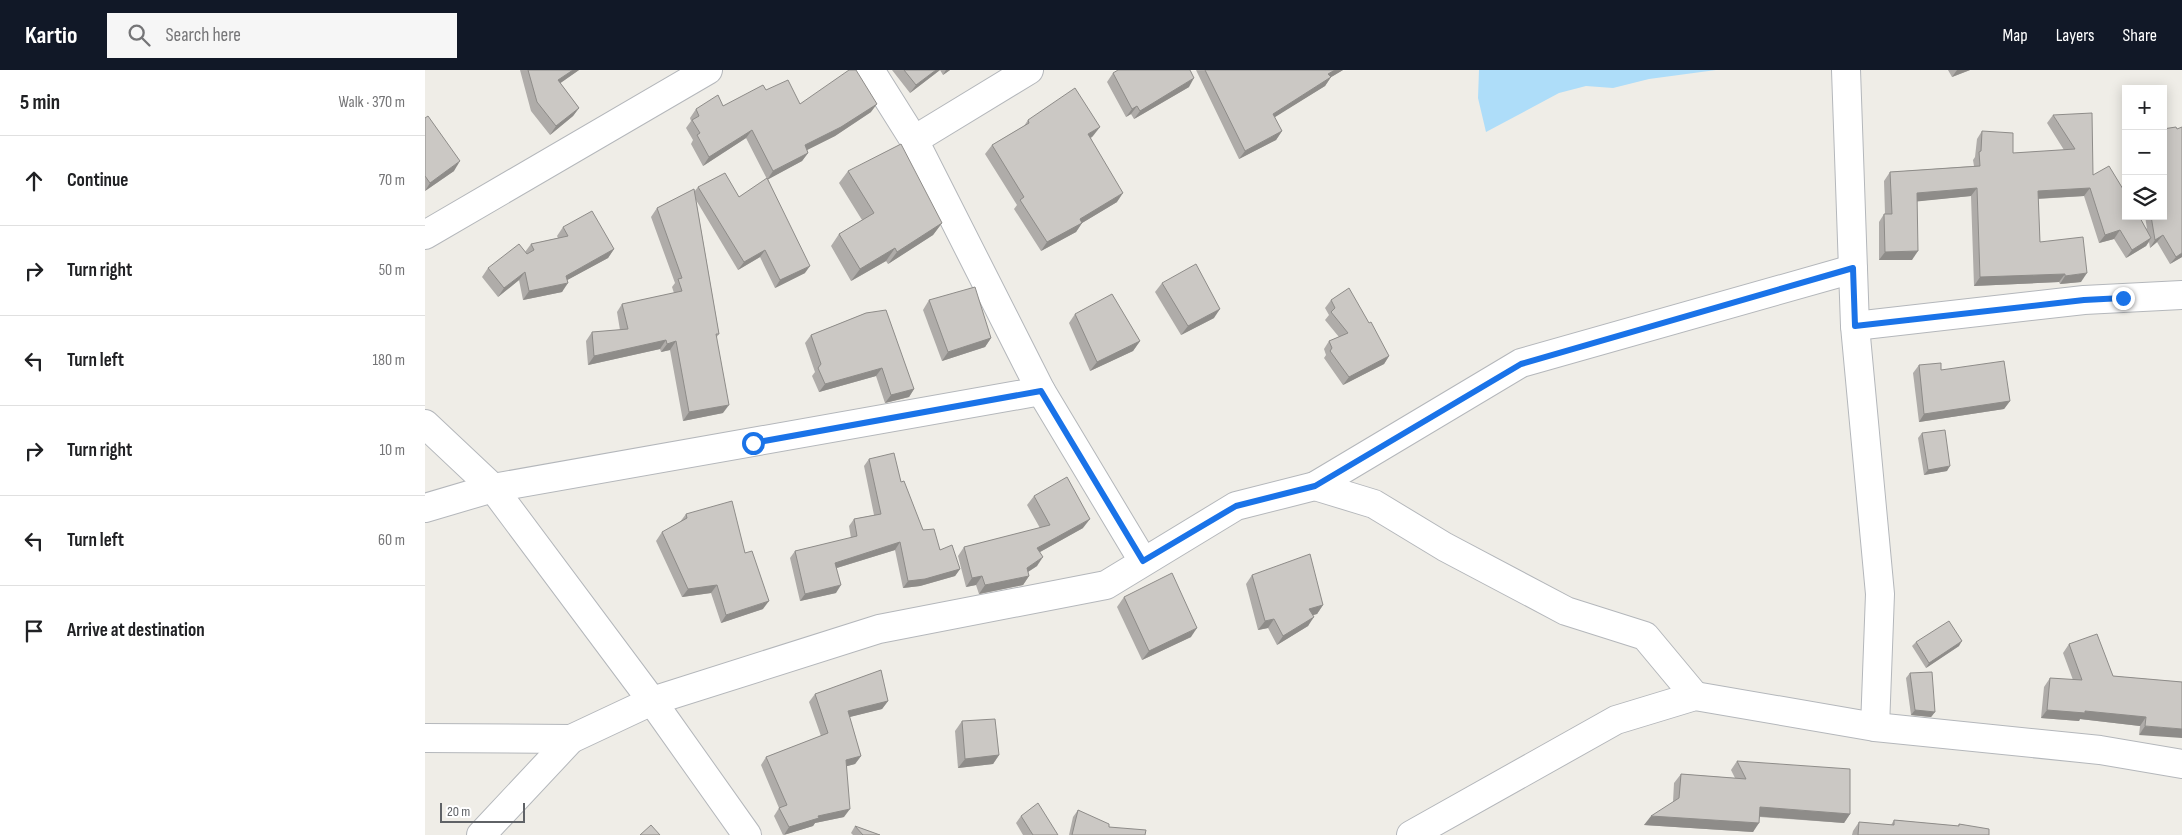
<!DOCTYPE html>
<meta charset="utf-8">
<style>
:root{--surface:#fff;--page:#f6f6f6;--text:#202124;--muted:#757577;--line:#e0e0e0;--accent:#111827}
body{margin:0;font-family:"Sofia Sans Condensed",sans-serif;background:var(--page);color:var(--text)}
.controls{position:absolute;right:15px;top:15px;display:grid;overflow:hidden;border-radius:0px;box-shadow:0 2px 12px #0003}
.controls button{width:45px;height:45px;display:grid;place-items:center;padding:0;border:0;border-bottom:1px solid var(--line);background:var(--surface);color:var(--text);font:25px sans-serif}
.scale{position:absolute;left:15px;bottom:12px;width:85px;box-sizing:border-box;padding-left:5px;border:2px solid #5f6266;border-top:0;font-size:14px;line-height:18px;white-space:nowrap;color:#5f6266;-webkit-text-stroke:4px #fff;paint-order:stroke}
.stop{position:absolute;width:15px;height:15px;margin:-11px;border:4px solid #1a73e8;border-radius:50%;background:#fff}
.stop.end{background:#1a73e8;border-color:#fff;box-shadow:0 1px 5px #0008}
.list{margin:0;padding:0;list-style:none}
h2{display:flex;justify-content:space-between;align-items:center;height:65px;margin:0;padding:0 20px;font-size:21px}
h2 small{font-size:16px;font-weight:400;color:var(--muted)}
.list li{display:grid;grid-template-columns:32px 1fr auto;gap:15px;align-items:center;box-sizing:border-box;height:90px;padding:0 20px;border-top:1px solid var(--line)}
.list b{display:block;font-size:19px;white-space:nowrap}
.list em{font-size:16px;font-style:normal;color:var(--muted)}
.icon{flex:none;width:28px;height:28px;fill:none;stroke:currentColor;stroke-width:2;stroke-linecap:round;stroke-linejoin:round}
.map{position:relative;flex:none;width:1757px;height:765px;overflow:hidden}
header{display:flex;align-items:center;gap:30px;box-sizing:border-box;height:70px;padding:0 25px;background:var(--accent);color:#fff}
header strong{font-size:24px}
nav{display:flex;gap:28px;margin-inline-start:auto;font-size:18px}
.search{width:350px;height:45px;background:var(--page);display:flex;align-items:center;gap:12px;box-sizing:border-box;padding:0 18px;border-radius:0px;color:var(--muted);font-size:19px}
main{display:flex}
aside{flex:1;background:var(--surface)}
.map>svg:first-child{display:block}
</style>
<header>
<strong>Kartio</strong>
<div class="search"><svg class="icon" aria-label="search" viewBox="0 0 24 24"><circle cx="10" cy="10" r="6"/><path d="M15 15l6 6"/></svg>Search here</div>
<nav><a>Map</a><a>Layers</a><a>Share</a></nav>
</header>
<main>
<aside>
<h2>5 min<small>Walk · 370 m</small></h2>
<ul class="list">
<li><svg class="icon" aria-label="ahead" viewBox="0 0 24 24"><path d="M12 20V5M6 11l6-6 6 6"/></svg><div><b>Continue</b></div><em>70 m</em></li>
<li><svg class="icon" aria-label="right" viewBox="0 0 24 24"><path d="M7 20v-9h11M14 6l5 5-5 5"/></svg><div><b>Turn right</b></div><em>50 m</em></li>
<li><svg class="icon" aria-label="left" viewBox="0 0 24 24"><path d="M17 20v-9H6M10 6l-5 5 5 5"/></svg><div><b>Turn left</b></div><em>180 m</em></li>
<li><svg class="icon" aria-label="right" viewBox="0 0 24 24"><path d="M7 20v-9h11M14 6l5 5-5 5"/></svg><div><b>Turn right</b></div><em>10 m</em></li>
<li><svg class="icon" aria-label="left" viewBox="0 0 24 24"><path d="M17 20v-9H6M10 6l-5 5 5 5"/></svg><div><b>Turn left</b></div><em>60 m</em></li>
<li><svg class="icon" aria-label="arrive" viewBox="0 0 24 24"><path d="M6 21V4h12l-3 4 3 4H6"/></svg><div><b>Arrive at destination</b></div></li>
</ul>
</aside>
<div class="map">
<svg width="1757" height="765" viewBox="0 0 1757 765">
<rect width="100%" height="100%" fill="#efede7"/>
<path fill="#aeddf9" d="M1054 0H1291L1224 9 1188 18 1161 16 1134 23 1061 62 1053 28Z"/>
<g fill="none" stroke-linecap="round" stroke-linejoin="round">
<defs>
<g id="minor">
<path d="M445 0 489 70 616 321 718 491"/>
<path d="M1421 0 1430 256 1455 524 1450 657"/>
<path d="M489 70 604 0"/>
<path d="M0 165 283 0"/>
<path d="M1430 256 1659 230 1757 225"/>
<path d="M0 354 68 418 227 631 322 765"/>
<path d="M890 416 1096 293 1428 199"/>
<path d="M0 438 68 418 616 321"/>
<path d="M0 668 146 669 227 631 454 559 681 515 811 436 890 416 949 434 1020 477 1141 541 1220 566 1270 626"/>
<path d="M56 765 146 669"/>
<path d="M986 765 1191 650 1270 626 1450 657 1675 680 1757 694"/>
</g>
</defs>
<use href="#minor" stroke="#b4b7bb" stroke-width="30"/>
<use href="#minor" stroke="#fff" stroke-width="28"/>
</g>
<g fill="#afaca9">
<path d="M95 0H154L135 13 154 38 148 46 125 65 106 41Z"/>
<path d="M467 0H525L518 5 515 0 485 23Z"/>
<path d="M771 0H918L906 7 900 16 849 47 857 61 851 70 814 89Z"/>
<path d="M1523 0H1545L1527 7Z"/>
<path d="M688 3 764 17 709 49 706 44 701 47 682 12Z"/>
<path d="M341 20 375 34 446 42 410 66 382 80 383 83 377 91 343 109 380 203 350 218 335 187 313 200 271 130 294 264 291 268 298 343 258 351 245 280 236 282 235 279 163 295 161 271 167 262 195 260 192 242 197 234 249 223 247 217 250 213 226 147 232 138 269 122 273 117 314 127 342 109 321 68 278 96 266 74 268 70 261 58 266 51 265 48 271 39 298 36Z"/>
<path d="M1628 45 1668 105 1722 159 1720 146H1738L1757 187 1745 194 1732 172 1725 178 1724 172 1721 176 1701 188 1689 169 1674 173 1659 126 1613 129 1615 172 1656 212 1635 214 1634 212 1549 216 1546 126 1492 131 1487 190H1454V152L1459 144H1460L1459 111 1465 102 1549 96 1548 90 1550 87 1552 69 1557 61 1588 83 1639 80 1622 53Z"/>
<path d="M0 48 29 101 0 121Z"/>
<path d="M603 50 668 66 666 68 692 132 657 153 651 162 616 181 589 139 592 135 560 84 567 75 599 56Z"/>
<path d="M423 101 517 153 508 165 463 194 461 191 426 211 406 176 414 164 437 150 414 113Z"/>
<path d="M138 157 189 179 183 188 142 210 137 222 98 230 94 210 73 227 57 207 63 198 100 182 106 174 133 168 132 166Z"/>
<path d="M737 213 789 248 756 265 730 222Z"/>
<path d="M504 230 566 268 560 277 517 291 498 240Z"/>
<path d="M906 230 964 286 959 294 918 315 899 288 901 285 899 279 904 271 914 267 900 250 904 245 900 238Z"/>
<path d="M441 243 489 319 484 327 460 333 451 306 394 322 387 306 390 302 380 273 386 265Z"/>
<path d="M650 244 715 271 708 281 665 301 644 253Z"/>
<path d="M1494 295 1516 300 1585 331 1579 339 1494 352 1488 303Z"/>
<path d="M1497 363 1522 401 1499 405 1493 368Z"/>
<path d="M444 389 476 412 498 460 515 480 535 499 530 506 495 516 478 518 470 480 412 498 411 523 375 531 365 488 370 481 426 468 424 456 429 449 449 445 439 396Z"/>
<path d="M609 426 658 458 615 482 612 496 603 502 604 506 598 515 554 524 551 515 541 517 533 486 539 477 615 458 602 435Z"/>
<path d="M261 444 320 483 338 539 296 553 286 523 257 527 231 471 237 462 255 452Z"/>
<path d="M827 505 898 535 892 544 888 545 883 556 852 575 843 558 833 560 821 514Z"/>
<path d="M699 527 766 567 717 590 692 537Z"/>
<path d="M1491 572 1534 576 1501 598 1487 576Z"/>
<path d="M1644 574 1688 606 1757 612 1714 665 1715 656 1655 649 1654 651 1616 648 1619 617 1625 608 1648 610 1638 583Z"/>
<path d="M1485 603 1510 642 1506 647 1486 645 1481 608Z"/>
<path d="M390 624 463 631 457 639 424 647 436 686 430 694 422 696 419 747 390 753 388 756 358 765 349 746 354 738 336 695 341 687 396 666 384 632Z"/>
<path d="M537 651 574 685 568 694 533 698 530 661Z"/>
<path d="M1312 691 1425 744 1419 753 1335 747 1328 762 1219 755 1248 732 1249 713 1256 704 1310 708 1306 700Z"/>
<path d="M653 740 684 757 720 765H644L648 747Z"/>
<path d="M596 746 633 765H598L591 753Z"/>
<path d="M1469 750 1533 756 1534 754 1564 765H1427L1428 761 1434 752 1466 755Z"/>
<path d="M430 756 455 765H428L426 763Z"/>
</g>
<g fill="#8e8c89">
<path d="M148 0H154L127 19 133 10Z"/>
<path d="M511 0H515L485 23 491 15Z"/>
<path d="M521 0H525L518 5Z"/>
<path d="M910 0H918L898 12 903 4Z"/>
<path d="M1532 0H1545L1527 7Z"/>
<path d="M906 7 900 16 842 52 848 44Z"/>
<path d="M769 8 764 17 709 49 715 41Z"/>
<path d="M452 34 446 42 410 66 374 84 380 75Z"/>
<path d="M712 36 706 44 701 47 707 39Z"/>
<path d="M154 38 148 46 125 65 131 56Z"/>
<path d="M675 57 668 66 657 73 663 64Z"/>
<path d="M327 60 321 68 278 96 284 87Z"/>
<path d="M857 61 851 70 814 89 820 81Z"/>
<path d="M383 83 377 91 342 110 348 101Z"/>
<path d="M35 91 29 101 0 121 5 113Z"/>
<path d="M1552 118 1546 126 1487 132 1492 123Z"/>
<path d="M1665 118 1659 126 1607 129 1613 121Z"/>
<path d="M698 123 692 132 657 153 651 162 616 181 622 172 655 149Z"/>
<path d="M517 153 508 165 463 194 472 182Z"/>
<path d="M1695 160 1689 169 1674 173 1680 165Z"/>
<path d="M1738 165 1732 172 1725 178 1730 170Z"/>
<path d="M1726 168 1721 176 1701 188 1707 180Z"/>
<path d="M470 178 461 191 426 211 435 199Z"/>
<path d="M189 179 183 188 135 214 141 206Z"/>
<path d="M340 180 335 187 313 200 319 192Z"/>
<path d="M1493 181 1487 190H1454L1460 182Z"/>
<path d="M1757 183V187L1745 194 1751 187Z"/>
<path d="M385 196 380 203 350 218 355 210Z"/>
<path d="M100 202 94 210 73 227 79 218Z"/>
<path d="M1662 203 1656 212 1635 214 1640 206Z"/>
<path d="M1640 204 1634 212 1549 216 1555 207Z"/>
<path d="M143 213 137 222 98 230 104 221Z"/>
<path d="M795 239 789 248 756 265 763 256Z"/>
<path d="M566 268 560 277 517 291 523 282Z"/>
<path d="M241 270 235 279 163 295 169 286Z"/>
<path d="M251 271 245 280 236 282 242 274Z"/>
<path d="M715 271 708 281 665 301 672 292Z"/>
<path d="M964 286 959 294 918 315 924 307Z"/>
<path d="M457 298 451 306 394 322 400 314Z"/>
<path d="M489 319 484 327 460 333 466 325Z"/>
<path d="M1585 331 1579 339 1494 352 1499 344Z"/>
<path d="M304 335 298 343 258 351 264 342Z"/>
<path d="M1525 396 1522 401 1499 405 1503 400Z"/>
<path d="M665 449 658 458 606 487 612 478Z"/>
<path d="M475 472 470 480 405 500 410 493Z"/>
<path d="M618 487 612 496 595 507 602 498Z"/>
<path d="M535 499 530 506 495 516 478 518 483 511Z"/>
<path d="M557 506 551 515 541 517 547 508Z"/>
<path d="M604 506 598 515 554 524 560 515Z"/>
<path d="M292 515 286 523 257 527 263 519Z"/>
<path d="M416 515 411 523 375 531 380 524Z"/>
<path d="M344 531 338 539 296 553 301 545Z"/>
<path d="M898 535 892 544 877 548 884 539Z"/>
<path d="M889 547 883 556 852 575 858 566Z"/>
<path d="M849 549 843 558 833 560 840 551Z"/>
<path d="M772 558 766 567 717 590 724 581Z"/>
<path d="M1537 571 1534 576 1501 598 1504 593Z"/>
<path d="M463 631 457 639 417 649 423 641Z"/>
<path d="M1490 640 1510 642 1506 647 1486 645Z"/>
<path d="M1622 640 1660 641 1721 647 1715 656 1655 649 1654 651 1616 648Z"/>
<path d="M1720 656 1757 659V668L1714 665Z"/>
<path d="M574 685 568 694 533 698 540 689Z"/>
<path d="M436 686 430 694 415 698 421 690Z"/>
<path d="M1335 737 1425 744 1419 753 1329 746Z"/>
<path d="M425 739 419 747 390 753 388 756 359 765 364 757 393 746Z"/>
<path d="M1226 746 1334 753 1328 762 1219 755Z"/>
</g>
<g fill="#cbc8c4" stroke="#8e8c89">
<path d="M103 0H148L133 10 154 38 131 56 112 32Z"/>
<path d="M424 0H431L452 34 416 57 380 75 383 83 348 101 327 60 284 87 272 65 275 63 267 50 274 46 271 39 293 25 298 36 338 15 341 20 363 10 375 34Z"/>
<path d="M479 0H511L491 15Z"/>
<path d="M693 0H765L769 8 715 41 712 36 707 39 688 3Z"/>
<path d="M780 0H910L903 4 906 7 848 44 857 61 820 81Z"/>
<path d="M650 18 675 57 663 64 698 123 655 149 657 153 622 172 595 130 599 127 567 75 604 53 603 50Z"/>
<path d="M1667 43 1668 105 1684 96 1701 124V146H1714L1726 168 1707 180 1695 160 1680 165 1665 118 1613 121 1615 172 1658 167 1662 203 1640 206V204L1555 207 1552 118 1492 123 1493 181 1460 182 1459 144H1467L1465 102 1555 96 1554 82 1556 81 1557 61 1588 63V83L1650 79 1628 45Z"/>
<path d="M3 46 35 91 5 113 0 106V48Z"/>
<path d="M1751 57 1752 59 1757 57V183L1751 187 1738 165 1730 170 1726 146H1738V59Z"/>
<path d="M476 74 517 153 472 182 470 178 435 199 414 164 449 143 423 101Z"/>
<path d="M300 103 314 127 342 108 385 196 355 210 340 180 319 192 273 117Z"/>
<path d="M269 119 294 264H291L304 335 264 342 251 271 242 274 241 270 169 286 167 262 203 259 197 234 257 221 253 209 257 208 232 138Z"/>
<path d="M167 141 189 179 141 206 143 213 104 221 100 202 79 218 63 198 94 174 102 184 109 180 106 174 143 166 138 157Z"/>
<path d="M771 194 795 239 763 256 737 213Z"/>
<path d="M550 217 566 268 523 282 504 230Z"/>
<path d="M924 218 944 253 946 252 964 286 924 307 905 281 907 278 904 271 923 263 906 242 910 238 906 230Z"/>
<path d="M687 224 715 271 672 292 650 244Z"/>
<path d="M461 240 489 319 466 325 457 298 400 314 393 298 396 294 386 265 441 243Z"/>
<path d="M1579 291 1585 331 1499 344 1494 295 1516 293V300Z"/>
<path d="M1520 360 1525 396 1503 400 1497 363Z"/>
<path d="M469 383 476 412 479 411 498 460 509 459 515 480 527 475 535 499 500 509 483 511 475 472 410 493 416 515 380 524 370 481 432 466 429 449 456 444 444 389Z"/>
<path d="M642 407 665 449 612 478 618 487 602 498 604 506 560 515 557 506 547 508 539 477 625 455 609 426Z"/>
<path d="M307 431 320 483 327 481 344 531 301 545 292 515 263 519 237 462 262 448 261 444Z"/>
<path d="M885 484 898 535 884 539 889 547 858 566 849 549 840 551 827 505Z"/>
<path d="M747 503 772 558 724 581 699 527Z"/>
<path d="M1524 551 1537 571 1504 593 1491 572Z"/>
<path d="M1672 564 1688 606 1757 612V659L1720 656 1721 647 1660 641V643L1622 640 1625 608 1657 610 1644 574Z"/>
<path d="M456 600 463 631 423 641 436 686 421 690 425 739 393 746 394 748 364 757 354 738 362 735 341 687 403 663 390 624Z"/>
<path d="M1507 602 1510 642 1490 640 1485 603Z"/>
<path d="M570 649 574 685 540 689 537 651Z"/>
<path d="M1312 691 1425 699V744L1335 737 1334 753 1226 746 1254 728 1256 704 1321 709Z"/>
<path d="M613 733 633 765H608L596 746Z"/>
<path d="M653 740 684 754V757L721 760 720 765H647Z"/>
<path d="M1469 750 1534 756V754L1564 759V765H1433L1434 752 1469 755Z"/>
<path d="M226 755 235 765H215Z"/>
<path d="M430 756 455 765H438Z"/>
</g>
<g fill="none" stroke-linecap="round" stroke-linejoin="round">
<path stroke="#1a73e8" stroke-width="6" d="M328 373 616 321 718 491 811 436 890 416 1096 294 1428 198 1430 256 1659 230 1698 228"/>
</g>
</svg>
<div class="controls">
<button>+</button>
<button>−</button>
<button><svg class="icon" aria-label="layers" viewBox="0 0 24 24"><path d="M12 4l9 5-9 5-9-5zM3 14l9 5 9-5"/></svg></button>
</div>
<div class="scale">20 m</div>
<div class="stop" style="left:328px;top:373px"></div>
<div class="stop end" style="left:1698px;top:228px"></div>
</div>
</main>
